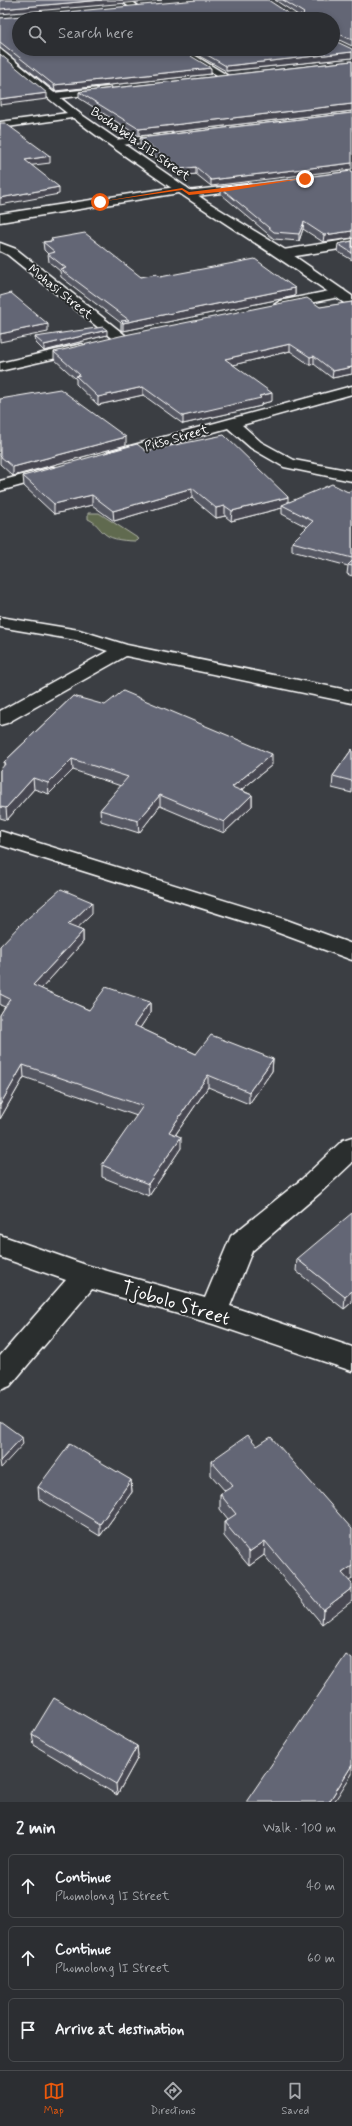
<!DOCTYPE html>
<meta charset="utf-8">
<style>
:root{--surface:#2c2e32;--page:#383a3e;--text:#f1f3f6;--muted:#a6a8ac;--line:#484a4d;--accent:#ea580c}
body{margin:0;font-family:Mynerve,sans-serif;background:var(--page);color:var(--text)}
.stop{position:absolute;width:12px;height:12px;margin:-9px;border:3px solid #ea580c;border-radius:50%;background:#fff}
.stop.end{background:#ea580c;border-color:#fff;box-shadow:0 1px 4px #0008}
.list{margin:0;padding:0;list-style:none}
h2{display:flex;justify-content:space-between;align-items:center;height:52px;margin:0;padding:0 16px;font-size:17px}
h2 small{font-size:13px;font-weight:400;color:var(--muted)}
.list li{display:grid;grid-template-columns:26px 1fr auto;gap:12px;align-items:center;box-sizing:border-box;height:64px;margin:0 8px 8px;padding:0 8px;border:1px solid var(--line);border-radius:6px}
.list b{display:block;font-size:15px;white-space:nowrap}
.list p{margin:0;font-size:13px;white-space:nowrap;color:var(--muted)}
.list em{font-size:13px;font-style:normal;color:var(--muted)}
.icon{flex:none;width:22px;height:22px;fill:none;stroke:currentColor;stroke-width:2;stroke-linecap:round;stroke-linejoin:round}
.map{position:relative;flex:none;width:352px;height:1802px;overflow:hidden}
.search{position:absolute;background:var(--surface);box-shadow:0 2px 6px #0003;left:12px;right:12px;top:12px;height:44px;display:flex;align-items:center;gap:10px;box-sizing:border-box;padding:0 14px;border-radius:22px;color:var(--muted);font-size:15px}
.sheet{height:268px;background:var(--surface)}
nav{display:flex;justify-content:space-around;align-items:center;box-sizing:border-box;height:56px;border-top:1px solid var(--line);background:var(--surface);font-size:11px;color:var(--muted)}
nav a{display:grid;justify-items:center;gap:2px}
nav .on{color:var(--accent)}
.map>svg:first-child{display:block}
</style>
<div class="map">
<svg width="352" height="1802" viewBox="0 0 352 1802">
<rect width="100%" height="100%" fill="#3b3e43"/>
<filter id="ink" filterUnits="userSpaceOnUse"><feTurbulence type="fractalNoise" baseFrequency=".025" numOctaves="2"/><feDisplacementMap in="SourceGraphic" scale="8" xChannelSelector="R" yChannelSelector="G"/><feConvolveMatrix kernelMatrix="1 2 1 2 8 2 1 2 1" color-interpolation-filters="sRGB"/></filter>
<g filter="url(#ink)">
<path fill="#616a50" stroke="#b0b4a8" d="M88 513H99L139 539 137 541C127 541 112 540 105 534 98 528 97 523 88 519Z"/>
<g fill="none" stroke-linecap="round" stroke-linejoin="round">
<defs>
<g id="street">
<path d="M120 0H130L138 6 131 8Z"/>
<path d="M173 49H184L230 77 225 80 222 79Z"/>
<path d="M108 87 111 88V92L53 99 48 96 53 93Z"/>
<path d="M75 112 79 113V117L0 128V122Z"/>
<path d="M170 133 175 136 174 138 115 146 110 143 115 140Z"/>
<path d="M250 184 256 187 254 189 189 197 185 196 183 194 185 192 0 222V214L182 186 186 187 188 189 186 191Z"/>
<path d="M352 239V247L283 258 277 254 283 250Z"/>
<path d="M0 243 16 249 125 335 127 338 125 341H115L8 255 0 251Z"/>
<path d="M339 289 344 290 345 293 344 296 280 309 274 305 280 301Z"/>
<path d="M82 344 89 348 87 351 0 371V363Z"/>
<path d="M352 386V394L242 425 261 442 294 460 352 471V481L284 467 251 448 228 428 113 460 108 458 105 455 108 452Z"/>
<path d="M53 467 58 469 61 472 58 475 0 491V481Z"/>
<path d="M0 617 79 630 127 645 352 691V703L126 656 7 723 0 725V711L108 651 76 640 0 627Z"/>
<path d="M0 831 284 919 352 944V960L268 929 0 845Z"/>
<path d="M352 1137V1163L320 1193 252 1251 230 1306 352 1347V1371L213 1324 92 1289 10 1386 0 1390V1356L66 1280 0 1257V1235L86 1265 205 1298 231 1236 302 1179 343 1140Z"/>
</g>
<path id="secondary" d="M0 49 79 113 206 201 287 251 352 296V306L347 305C257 241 160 185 72 117 47 98 24 77 0 57Z"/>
</defs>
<use href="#street" stroke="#fff" stroke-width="3"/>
<use href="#secondary" stroke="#fff" stroke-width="3"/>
<use href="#street" fill="#2a2d2e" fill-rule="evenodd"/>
<use href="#secondary" fill="#2a2d2e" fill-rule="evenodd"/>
</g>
<g fill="#565864" stroke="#fff">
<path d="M275 0H352V46L333 37V19H19L211 74 55 91 0 48V18L298 15Z"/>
<path d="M187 49H333L352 52V58L226 71Z"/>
<path d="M352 61V111L139 136 79 98V92Z"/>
<path d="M352 113 211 186 196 174 181 176 140 145V138Z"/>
<path d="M352 171V238L323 242 303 229 299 241 274 239 221 194V188Z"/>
<path d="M51 239 141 277H160L295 288V296L123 331 121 330V323L61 277 60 271 49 262 48 254 44 250 43 242 51 241Z"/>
<path d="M352 241V260L337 251 338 244Z"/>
<path d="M352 302V374L332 378 314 364 310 365 290 351 233 365 272 401 261 404V406L183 424 143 395 98 405 76 384V379L54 359V352Z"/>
<path d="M107 335 44 351 36 343 35 337Z"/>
<path d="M0 399 126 445 13 476 0 464Z"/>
<path d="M146 451 288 502 348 492 352 490V576L347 574 348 566 292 551V542L307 527 282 514V508L231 521 225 516 216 518 192 498 114 521 92 505 54 514 24 486 23 476Z"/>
<path d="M73 696 272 765 241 790 252 795V806L224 833 160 806 139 833 101 821 100 810 121 786 73 770 49 794 34 789 7 820 0 818V770L4 766V762Z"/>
<path d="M352 749V793L332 788 333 776Z"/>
<path d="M92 914 77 928 83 931V942L41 989 89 1010 150 1002V1013L140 1028 196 1054 273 1059 272 1071 249 1104 208 1087 176 1134 181 1148 149 1196 102 1177V1165L137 1116 24 1077 0 1119V1015L5 1007 0 1005V946Z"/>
<path d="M297 1259 352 1302 344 1309 296 1271Z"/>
<path d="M211 1461 349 1581 322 1624 264 1555 249 1566 224 1536V1522L228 1519 220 1509V1494L225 1491 211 1475Z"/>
<path d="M131 1480 132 1492 100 1536 39 1499 38 1487Z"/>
<path d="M32 1734 137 1746 138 1757 117 1795 34 1745Z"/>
</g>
<g fill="#464751" stroke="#fff">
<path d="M102 0H162L0 14V9Z"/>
<path d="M352 52V58L226 71V66Z"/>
<path d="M211 68V74L55 91 54 85Z"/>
<path d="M47 93V99L0 105V99Z"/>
<path d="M352 104V111L139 136V129Z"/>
<path d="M50 156V163L26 166 25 160Z"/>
<path d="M352 163V169L211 186V180Z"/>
<path d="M196 167V174L181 176V169Z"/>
<path d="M59 187V194L0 205V198Z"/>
<path d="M304 222 303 229 299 241V234Z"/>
<path d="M352 231V238L323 242 324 235Z"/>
<path d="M295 288V296L123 331V323Z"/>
<path d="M48 324V332L0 342V334Z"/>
<path d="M107 330V335L44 351V345Z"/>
<path d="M290 344V351L225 367V359Z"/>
<path d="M314 356V364L310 365V357Z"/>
<path d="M352 367V374L332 378 333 371Z"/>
<path d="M143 387V395L98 405V397Z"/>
<path d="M272 393V401L261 404V406L183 424V416Z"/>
<path d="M126 437V445L13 476V467Z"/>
<path d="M192 488V498L114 521 113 511Z"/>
<path d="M92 495V505L54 514V504Z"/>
<path d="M288 497V507L282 505V508L231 521 232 511Z"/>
<path d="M225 506V516L216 518V508Z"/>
<path d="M272 754V765L231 798 232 787Z"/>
<path d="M72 759 73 770 49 794 48 783Z"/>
<path d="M33 778 34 789 7 820 6 808Z"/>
<path d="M160 795V806L139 833 138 821Z"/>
<path d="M252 795V806L224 833V822Z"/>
<path d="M92 902V914L69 936 68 925Z"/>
<path d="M83 931V942L34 997 33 985Z"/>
<path d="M150 1002V1013L134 1037V1025Z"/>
<path d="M273 1059 272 1071 249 1104V1092Z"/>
<path d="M23 1065 24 1077 0 1119V1105Z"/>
<path d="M208 1075V1087L169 1144V1132Z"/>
<path d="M181 1137V1148L149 1196 148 1184Z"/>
<path d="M352 1291V1302L344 1309 345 1297Z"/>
<path d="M22 1437 23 1444 1 1468 0 1461Z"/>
<path d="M131 1480 132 1492 100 1536V1524Z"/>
<path d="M265 1541 264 1555 249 1566V1552Z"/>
<path d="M352 1566V1579L340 1587 342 1573Z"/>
<path d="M352 1588V1601L322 1624 323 1610Z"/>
<path d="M137 1746 138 1757 117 1795 116 1784Z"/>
<path d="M352 1765V1774L334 1802H329Z"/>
</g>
<g fill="#646674" stroke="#fff">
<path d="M0 0H102L0 9Z"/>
<path d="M197 0H268L291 15H302L304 13 283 0H352V40L333 31V19H19V49H179L211 68 54 85 0 42V18Z"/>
<path d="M333 40 352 49V52L226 66 197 49H333Z"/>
<path d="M0 54 47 93 0 99Z"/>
<path d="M352 61V104L139 129 79 92Z"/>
<path d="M352 113V163L211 180 196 167 181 169 140 138Z"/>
<path d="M0 123H5L50 156 25 160 59 187 0 198Z"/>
<path d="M352 171V231L324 235 304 222 299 234 274 232 221 188Z"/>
<path d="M85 233 141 277 156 274 160 277 255 259 295 288 123 323 121 321 129 320 60 269 66 268 48 254 55 252 43 242 53 241 51 239Z"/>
<path d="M352 241V253L338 244Z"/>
<path d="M11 293 48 324 0 334V296Z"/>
<path d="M307 298 320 307 352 302V367L333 371 314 356 310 357 290 344 225 359 272 393 259 396 261 398 183 416 143 387 98 397 76 376 80 375 54 352 120 336Z"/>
<path d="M103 327 107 330 44 345 35 337Z"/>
<path d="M60 389 126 437 13 467 0 456V399Z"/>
<path d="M224 435 288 497 232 511 225 506 216 508 192 488 113 511 92 495 54 504 23 476 137 444 146 451Z"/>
<path d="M332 484 348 492 352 490V558L292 542 313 521 282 505Z"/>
<path d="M352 561V566L348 565Z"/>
<path d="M123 691 272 754 232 787 252 795 224 822 160 795 138 821 100 810 128 777 72 759 48 783 33 778 6 808 0 807V770L6 763 4 762 73 696 105 705Z"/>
<path d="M352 749V781L333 776Z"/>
<path d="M61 889 92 902 68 925 83 931 33 985 89 1010 106 987 150 1002 134 1025 196 1054 211 1035 273 1059 249 1092 208 1075 169 1132 181 1137 148 1184 102 1165 143 1106 23 1065 0 1105V1015L10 999 0 994V946L20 925Z"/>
<path d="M352 1213V1291L345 1297 297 1259Z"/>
<path d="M0 1421 22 1437 0 1461Z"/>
<path d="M248 1435 257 1446 271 1437 352 1529V1566L342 1573 352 1584V1588L323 1610 265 1541 249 1552 224 1522 236 1514 220 1494 233 1486 211 1461Z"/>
<path d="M70 1444 131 1480 100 1524 38 1487Z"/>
<path d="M346 1655 352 1659V1765L329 1802H246Z"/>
<path d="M54 1698 137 1746 116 1784 32 1734Z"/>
</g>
</g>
<path fill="#ea580c" d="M306 178 229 191 189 195 182 190 99 202 182 188 189 192Z"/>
<g text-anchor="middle" stroke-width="4" stroke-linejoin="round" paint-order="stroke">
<g font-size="13" fill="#fff" stroke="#2a2d2e">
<text transform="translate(141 143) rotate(35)" y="5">Bochabela III Street</text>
<text transform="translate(61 291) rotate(39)" y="5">Mohasi Street</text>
<text transform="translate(176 437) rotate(-16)" y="5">Pitso Street</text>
</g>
<g font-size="19" fill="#fff" stroke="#2a2d2e">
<text transform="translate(176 1302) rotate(17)" y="7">Tjobolo Street</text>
</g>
</g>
</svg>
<div class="stop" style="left:100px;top:202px"></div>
<div class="stop end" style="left:305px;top:179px"></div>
<div class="search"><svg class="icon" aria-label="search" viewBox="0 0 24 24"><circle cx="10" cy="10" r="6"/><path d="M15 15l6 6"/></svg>Search here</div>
</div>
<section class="sheet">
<h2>2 min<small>Walk · 100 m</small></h2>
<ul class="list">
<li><svg class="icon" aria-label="ahead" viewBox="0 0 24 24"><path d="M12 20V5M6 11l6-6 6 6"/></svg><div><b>Continue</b><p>Phomolong II Street</p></div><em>40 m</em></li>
<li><svg class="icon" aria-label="ahead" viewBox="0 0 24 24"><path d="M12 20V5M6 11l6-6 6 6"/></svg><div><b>Continue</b><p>Phomolong II Street</p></div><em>60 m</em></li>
<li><svg class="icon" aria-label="arrive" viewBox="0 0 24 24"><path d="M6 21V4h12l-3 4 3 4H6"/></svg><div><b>Arrive at destination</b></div></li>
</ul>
</section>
<nav>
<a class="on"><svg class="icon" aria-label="map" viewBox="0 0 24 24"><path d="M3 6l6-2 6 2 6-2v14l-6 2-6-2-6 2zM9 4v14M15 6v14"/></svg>Map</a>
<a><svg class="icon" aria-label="directions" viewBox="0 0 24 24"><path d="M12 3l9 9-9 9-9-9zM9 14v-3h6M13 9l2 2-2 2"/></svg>Directions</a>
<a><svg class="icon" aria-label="saved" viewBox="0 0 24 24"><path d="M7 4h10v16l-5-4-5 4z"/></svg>Saved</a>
</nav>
